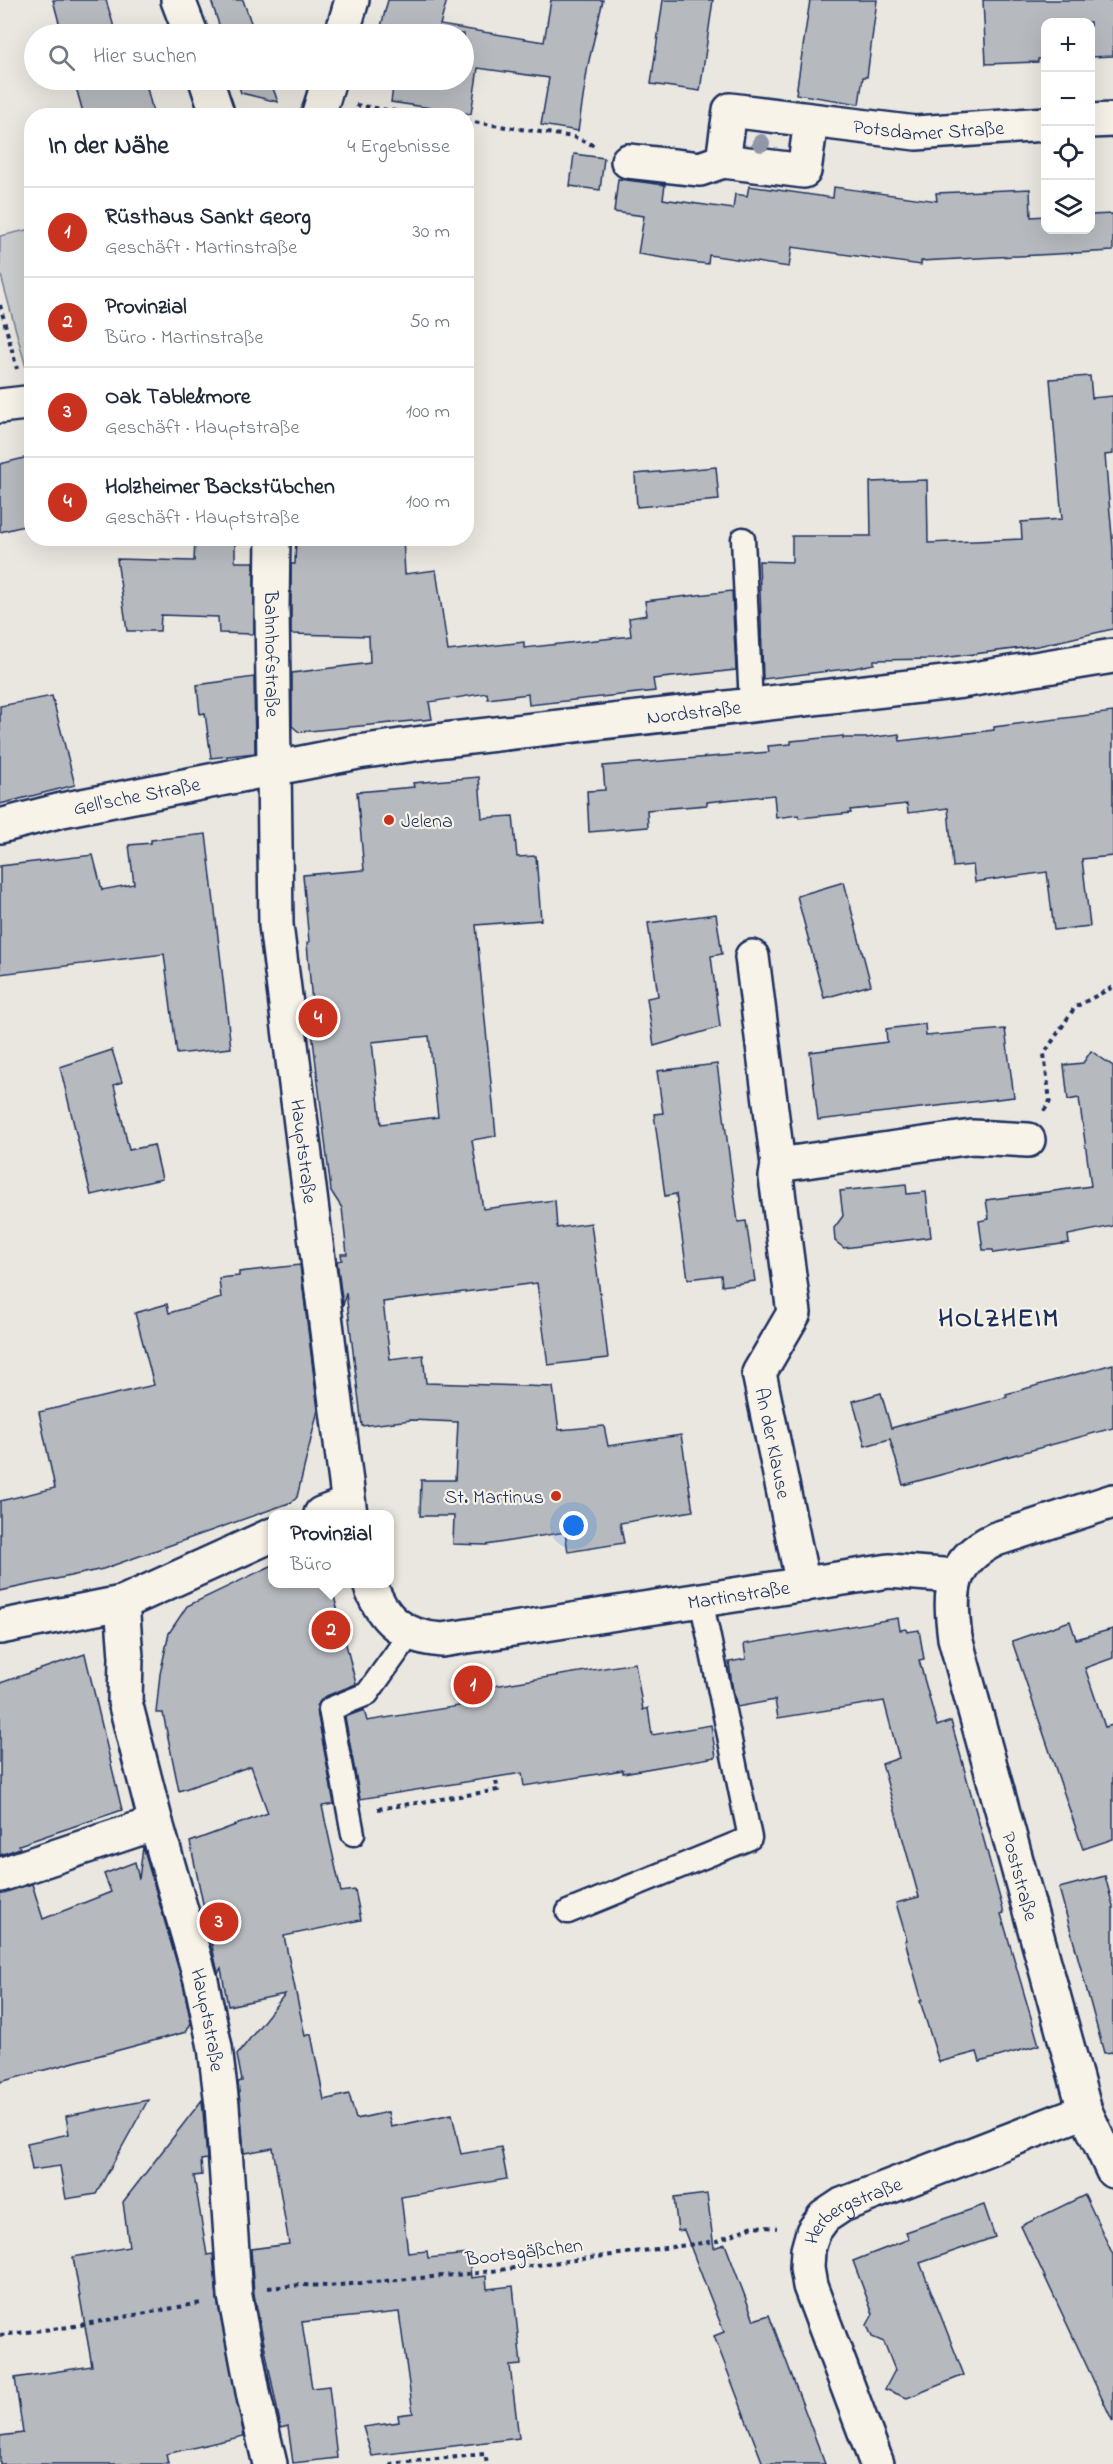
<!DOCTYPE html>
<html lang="de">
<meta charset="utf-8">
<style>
:root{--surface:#fff;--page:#f6f6f7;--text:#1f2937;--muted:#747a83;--line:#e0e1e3;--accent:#c8321e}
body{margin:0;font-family:"Indie Flower",sans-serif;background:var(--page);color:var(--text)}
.controls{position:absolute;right:18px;top:18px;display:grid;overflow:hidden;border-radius:12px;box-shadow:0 6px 24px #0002}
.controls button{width:54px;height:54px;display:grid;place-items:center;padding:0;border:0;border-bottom:2px solid var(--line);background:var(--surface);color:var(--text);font:30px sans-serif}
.you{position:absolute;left:574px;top:1526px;width:21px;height:21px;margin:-15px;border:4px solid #fff;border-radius:50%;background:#1a73e8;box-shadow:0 0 0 9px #1a73e833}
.badge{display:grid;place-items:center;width:39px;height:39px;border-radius:50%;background:var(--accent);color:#fff;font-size:20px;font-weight:700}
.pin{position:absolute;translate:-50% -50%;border:3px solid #fff;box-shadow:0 2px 6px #0006}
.popup{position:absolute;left:268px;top:1510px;width:126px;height:78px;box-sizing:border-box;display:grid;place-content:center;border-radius:12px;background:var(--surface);filter:drop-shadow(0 2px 4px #0005);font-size:20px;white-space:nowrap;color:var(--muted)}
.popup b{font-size:22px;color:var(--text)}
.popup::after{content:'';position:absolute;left:50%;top:100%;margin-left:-12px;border:12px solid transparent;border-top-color:var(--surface)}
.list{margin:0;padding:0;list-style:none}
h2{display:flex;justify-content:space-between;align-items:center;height:78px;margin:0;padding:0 24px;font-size:26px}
h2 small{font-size:20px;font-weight:400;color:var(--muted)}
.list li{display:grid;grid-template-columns:39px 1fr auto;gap:18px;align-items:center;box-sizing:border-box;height:90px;padding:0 24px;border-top:2px solid var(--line)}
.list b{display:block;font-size:22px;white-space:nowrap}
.list p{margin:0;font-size:20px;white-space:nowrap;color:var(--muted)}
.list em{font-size:20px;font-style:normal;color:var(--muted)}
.icon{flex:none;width:33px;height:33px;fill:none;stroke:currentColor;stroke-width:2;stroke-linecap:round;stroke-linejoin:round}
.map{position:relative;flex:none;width:1113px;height:2464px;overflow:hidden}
.search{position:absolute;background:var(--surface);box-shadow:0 6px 24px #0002;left:24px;top:24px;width:450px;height:66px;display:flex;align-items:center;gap:15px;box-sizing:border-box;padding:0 21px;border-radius:33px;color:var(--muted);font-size:22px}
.panel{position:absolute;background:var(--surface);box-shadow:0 6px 24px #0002;left:24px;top:108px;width:450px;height:438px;border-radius:24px}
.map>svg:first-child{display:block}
</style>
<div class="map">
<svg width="1113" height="2464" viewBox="0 0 1113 2464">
<rect width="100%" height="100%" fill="#eae7e0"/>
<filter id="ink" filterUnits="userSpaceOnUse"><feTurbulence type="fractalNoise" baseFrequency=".0167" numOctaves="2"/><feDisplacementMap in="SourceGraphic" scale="12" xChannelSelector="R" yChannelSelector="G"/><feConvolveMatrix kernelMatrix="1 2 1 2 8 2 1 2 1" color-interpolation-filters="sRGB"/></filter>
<g filter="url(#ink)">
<path fill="#cbcccd" stroke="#737e96" stroke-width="1.5" d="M31 229H32L31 386 0 272V236Z"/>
<g fill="#b6babf" stroke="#1b2f5e" stroke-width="1.5" fill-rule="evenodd">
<path d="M53 0H106L116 34H62Z"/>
<path d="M211 0H243L255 34H222Z"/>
<path d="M388 0H447L440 25 544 42 551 0H603L588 65 578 131 541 125 549 78 478 68 471 114 391 102 394 80H464V34H379Z"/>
<path d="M663 0H713L700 91 651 84Z"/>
<path d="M810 0H877L867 77H863L859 104 796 94Z"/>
<path d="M983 0H1113V56L1090 57V22H1046V59H1038V62L986 64Z"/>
<path d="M74 80H145L154 116H84Z"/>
<path d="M237 80H270L278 102 241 93Z"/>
<path d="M574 154 604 158 600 190 570 186Z"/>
<path d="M618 179 665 185 663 199 733 209 735 194 747 196 749 186 833 198 834 187 937 201 936 193 1030 189 1031 217 1046 216V230H1090V215L1113 214V251L921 261V265L792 247 789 267 709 255 708 264 689 262 638 254 644 216 614 212Z"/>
<path d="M1090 376 1092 398 1113 396V454L1105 455 1113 548V629L1038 646 934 659 874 660V664L854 668 763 679 759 561 792 562V536H871L870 482 927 480 928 543 1022 539 1021 522 1062 519 1050 379Z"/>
<path d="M32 456V524L0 532V464Z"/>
<path d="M716 467 719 500 637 507 635 474Z"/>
<path d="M195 538H235V562H254V634L219 633 218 617 161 615 160 631H127L117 559 194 561Z"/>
<path d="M296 538H403L405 574 436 570 448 651 524 642V648L631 636 629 618 647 615 645 601 732 591 736 670 653 679 655 691 529 705 528 694 488 699 487 693 429 702 432 719 299 732 292 726V673L370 663 369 636 291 634V564H295Z"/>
<path d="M254 677 255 753 211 758 205 713 200 714 197 685Z"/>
<path d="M52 696 75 785 0 804V706Z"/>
<path d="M1113 712V856L1082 859 1090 926 1054 930 1047 872 975 882 973 865 953 867 948 808 908 813 907 804 850 810 851 813 799 818 798 815 776 818 774 795 707 802V805L647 810 648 827 589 832 587 791 605 790 603 766 769 752 768 746 791 744V741L843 736V738H866L899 734 900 741 994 730V727Z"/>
<path d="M479 777 482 818 513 816 517 857 536 856 541 920 476 925 496 1136 472 1140 483 1209 555 1200 557 1228 591 1223 608 1358 548 1365 537 1283 383 1302 390 1359 423 1355 426 1383 553 1387 559 1430 604 1426 608 1446 681 1435 693 1511 620 1523 624 1543 568 1552 565 1532 486 1545 453 1544 454 1516H420L421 1480H455L458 1422 411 1420 362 1426 346 1293 343 1306 337 1261 342 1260 341 1254H347L342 1208 331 1191 314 1048 309 1004H312L307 943 309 942 303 875 364 870 357 792 414 787 413 783ZM429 1036 438 1117 381 1124 372 1042Z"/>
<path d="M206 834 231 1048 177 1054 164 954 0 974V866L93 855 102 890 134 884 129 845 151 843V840Z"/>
<path d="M844 882 871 985 824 998 797 896Z"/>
<path d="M716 914 722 954 711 956 720 1027 654 1046 647 998 658 996 648 923Z"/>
<path d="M925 1024 926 1036 1005 1029 1014 1097 818 1120 810 1052 887 1042 886 1029Z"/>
<path d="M112 1050 122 1082 114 1085 129 1150 154 1145 162 1179 91 1195 60 1067Z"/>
<path d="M1091 1051 1113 1066V1226L1068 1235 1069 1243 994 1253 993 1250H983L979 1221 989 1219 986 1200 1091 1186 1079 1098 1068 1100 1064 1065 1083 1063Z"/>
<path d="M717 1064 738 1222 746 1221 755 1281 722 1286 721 1275 688 1279 676 1194 665 1196 654 1114 663 1113 657 1071Z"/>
<path d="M906 1184 907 1194 926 1192 931 1237 844 1248 835 1241 834 1228 843 1216 840 1191Z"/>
<path d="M300 1265 318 1410 297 1497 292 1502 103 1569 0 1591V1501L55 1488 39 1412 154 1385 135 1313 167 1304 169 1313 221 1298 219 1278 239 1276V1272Z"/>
<path d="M1113 1364V1428L903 1485 890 1439 865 1446 853 1401 881 1393 891 1428 1007 1397 1006 1394Z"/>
<path d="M273 1565V1584H331L356 1684 324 1697 317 1705V1711L334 1804 322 1806 341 1892 355 1890 361 1920 284 1936 305 2036 311 2034 324 2100 349 2094 356 2119 388 2112 391 2127 452 2114 461 2154 501 2147 507 2179 401 2197 408 2253 427 2251 428 2258 469 2254 471 2278 486 2276 487 2289 513 2286 521 2365 510 2366 519 2438 372 2456 363 2427 399 2422 398 2415 413 2413 399 2312 302 2322 312 2388 329 2386 337 2458 293 2463 288 2426 281 2428 254 2294 251 2249 289 2244 273 2148 244 2153 238 2082 242 2081 237 2055 285 1994 228 2006 221 1968 218 1973 215 1960 190 1842 268 1813 251 1766 179 1791 163 1713H156L160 1674 169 1633 187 1606Z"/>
<path d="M898 1618 900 1630 906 1629 907 1632 919 1630 924 1659 919 1660 937 1726 951 1721 1004 1913 1001 1914 1039 2045 980 2062 977 2052 939 2062 920 2001H922L905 1941 907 1940 896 1903 919 1897 882 1764 899 1758 884 1701 778 1718 775 1700 737 1707 732 1685 729 1662 746 1659 744 1644Z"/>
<path d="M1070 1621 1076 1639 1113 1629V1658L1085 1668 1105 1727 1113 1725V1839L1083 1849 1012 1641Z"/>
<path d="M85 1654 122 1810 19 1845 20 1848 0 1855V1683Z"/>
<path d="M635 1663 643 1710 648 1708 652 1735 711 1725 716 1757 623 1773V1770L524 1786 522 1773 360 1799 345 1717 364 1710 367 1721 471 1704 469 1690Z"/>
<path d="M143 1847 183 1984 191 2023 186 2032 0 2082V1893L32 1884 43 1919 111 1892 104 1874 135 1862 139 1879Z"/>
<path d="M1105 1876 1113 1906V2052L1104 2053 1059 1888Z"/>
<path d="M148 2100 96 2194 66 2199 60 2166 32 2170 27 2143 69 2134 66 2116Z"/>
<path d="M202 2100 207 2159 201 2160 202 2175 194 2176 207 2255 213 2254 217 2299 244 2436 166 2454 168 2464H0V2436L23 2433 15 2378 92 2366 73 2257 129 2247 123 2202Z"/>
<path d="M707 2194 714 2248 725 2244 754 2320 769 2315 825 2464H763L714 2336 724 2332 718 2317 684 2230 678 2231 674 2198Z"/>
<path d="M1085 2195 1113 2255V2422L1021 2226Z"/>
<path d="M984 2205 995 2237 920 2263 964 2375 907 2398 885 2389 895 2370 884 2342 872 2337 867 2325 873 2314 853 2261 909 2239 906 2232Z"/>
</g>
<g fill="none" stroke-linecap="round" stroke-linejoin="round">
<defs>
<g id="service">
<path d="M743 539 751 705"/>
<path d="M353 1834 330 1709 367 1694 410 1634"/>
<path d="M568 1912 750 1838 701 1599"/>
</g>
<g id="minor">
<path d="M178 0 191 34"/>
<path d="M342 34 352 0"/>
<path d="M206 80 218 116"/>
<path d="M318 116 329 80"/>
<path d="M1090 121 1113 120"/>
<path id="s1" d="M628 161 700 169 723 161 730 110 916 133 1046 124"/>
<path d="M723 161 804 171 811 121"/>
<path d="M0 406 26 403"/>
<path id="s2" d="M273 538 272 606 276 925 350 1514"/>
<path id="s3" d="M0 826 62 810 358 752 444 740 962 681 1113 656"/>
<path id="s4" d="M752 957 778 1165 776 1177 794 1313 759 1373 803 1585"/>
<path d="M778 1165 972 1137 1028 1140"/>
<path id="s5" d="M1113 1501 996 1539C949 1561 949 1591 955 1638L1085 2111 1113 2171"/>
<path d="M321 1514 347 1504"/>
<path id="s6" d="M370 1584C382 1620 403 1637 442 1640L889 1571 956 1576"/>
<path id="s7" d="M122 1603 126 1657 125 1702 156 1823 201 1980 215 2047 222 2105 235 2296 254 2397 270 2464"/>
<path d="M0 1627 122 1603 272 1535"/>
<path d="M0 1875 156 1823"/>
<path id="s8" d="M877 2464 810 2286 807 2268 808 2250 813 2232 824 2217 842 2205 1085 2111"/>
</g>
</defs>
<use href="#service" stroke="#1b2f5e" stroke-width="27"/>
<use href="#minor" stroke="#1b2f5e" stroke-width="38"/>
<g stroke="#1b2f5e" stroke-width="4" stroke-dasharray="4.5 4.5" stroke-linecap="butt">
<path d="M356 105 426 116"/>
<path d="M466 121 574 137 597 147"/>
<path d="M0 305 17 369"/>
<path d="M1044 1111 1050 1101 1044 1054 1075 1007 1113 987"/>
<path d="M378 1809 498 1790 495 1777"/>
<path d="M268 2288 301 2285 328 2286 477 2273 717 2241 753 2226 777 2228"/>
<path d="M0 2335 69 2327 201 2303"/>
<path d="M390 2464 485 2454 487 2464"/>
</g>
<use href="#service" stroke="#f7f3e8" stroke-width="22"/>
<use href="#minor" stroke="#f7f3e8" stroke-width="33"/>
</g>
<circle fill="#9097a8" cx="761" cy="143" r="9"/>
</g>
<g fill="#c8321e" stroke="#f7f3e8" stroke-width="2">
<circle cx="389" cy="820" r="6"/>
<circle cx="556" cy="1496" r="6"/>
</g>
<g text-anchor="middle" stroke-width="4.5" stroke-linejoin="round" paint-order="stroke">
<g font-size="20" fill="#1b2f5e" stroke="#f7f3e8">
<text dy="7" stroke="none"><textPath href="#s1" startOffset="348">Potsdamer Straße</textPath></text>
<text dy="7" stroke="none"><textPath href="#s2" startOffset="116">Bahnhofstraße</textPath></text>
<text dy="7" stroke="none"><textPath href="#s3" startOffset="704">Nordstraße</textPath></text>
<text dy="7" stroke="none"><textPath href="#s3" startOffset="140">Gell'sche Straße</textPath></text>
<text dy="7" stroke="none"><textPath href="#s2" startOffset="615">Hauptstraße</textPath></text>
<text dy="7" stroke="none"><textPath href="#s4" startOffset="500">An der Klause</textPath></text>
<text dy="7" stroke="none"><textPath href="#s6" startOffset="398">Martinstraße</textPath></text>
<text dy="7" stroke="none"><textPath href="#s5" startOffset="488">Poststraße</textPath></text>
<text dy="7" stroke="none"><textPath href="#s7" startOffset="428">Hauptstraße</textPath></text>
<text dy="7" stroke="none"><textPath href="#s8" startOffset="291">Herbergstraße</textPath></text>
<text transform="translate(524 2251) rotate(-7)" y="7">Bootsgäßchen</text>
</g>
<g font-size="20" fill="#1b2f5e" stroke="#f7f3e8" text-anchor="start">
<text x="401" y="827">Jelena</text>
<text x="544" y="1503" text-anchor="end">St. Martinus</text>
</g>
<g font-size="26" font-weight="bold" letter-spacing="1.5" fill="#1b2f5e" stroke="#f7f3e8">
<text x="999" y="1326">HOLZHEIM</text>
</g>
</g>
</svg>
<div class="controls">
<button>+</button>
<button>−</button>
<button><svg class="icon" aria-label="locate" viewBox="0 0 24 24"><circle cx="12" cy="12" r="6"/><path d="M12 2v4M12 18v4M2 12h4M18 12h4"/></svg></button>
<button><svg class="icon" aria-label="layers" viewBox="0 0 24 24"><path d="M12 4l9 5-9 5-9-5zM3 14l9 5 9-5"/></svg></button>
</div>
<div class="you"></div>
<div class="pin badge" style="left:473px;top:1685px">1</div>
<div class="pin badge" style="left:331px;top:1630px">2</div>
<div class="popup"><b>Provinzial</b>Büro</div>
<div class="pin badge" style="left:219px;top:1922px">3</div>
<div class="pin badge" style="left:318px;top:1018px">4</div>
<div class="search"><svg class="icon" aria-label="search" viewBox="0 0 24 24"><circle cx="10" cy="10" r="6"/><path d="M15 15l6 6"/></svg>Hier suchen</div>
<section class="panel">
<h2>In der Nähe<small>4 Ergebnisse</small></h2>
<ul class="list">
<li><span class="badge">1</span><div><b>Rüsthaus Sankt Georg</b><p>Geschäft · Martinstraße</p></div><em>30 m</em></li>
<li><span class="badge">2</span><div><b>Provinzial</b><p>Büro · Martinstraße</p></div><em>50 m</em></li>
<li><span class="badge">3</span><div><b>Oak Table&amp;more</b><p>Geschäft · Hauptstraße</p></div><em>100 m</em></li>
<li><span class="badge">4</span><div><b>Holzheimer Backstübchen</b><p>Geschäft · Hauptstraße</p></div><em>100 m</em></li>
</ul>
</section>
</div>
